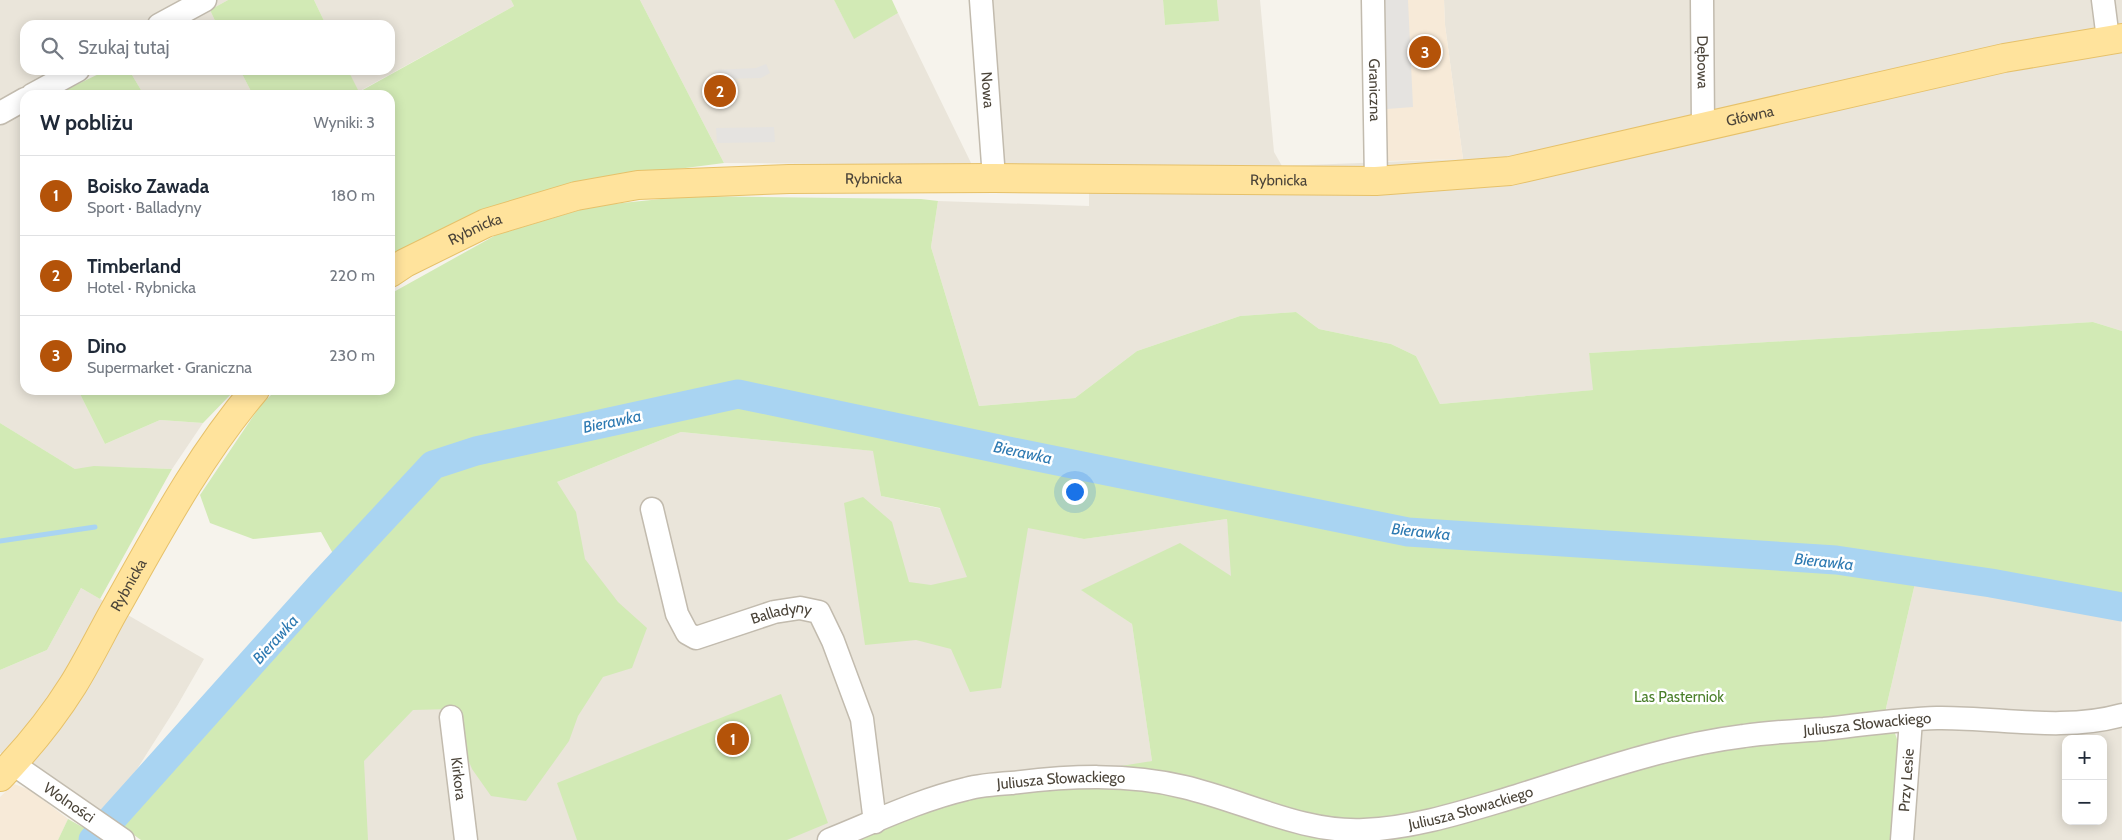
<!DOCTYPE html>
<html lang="pl">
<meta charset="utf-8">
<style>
:root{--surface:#fff;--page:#f6f6f7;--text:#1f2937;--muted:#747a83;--line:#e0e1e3;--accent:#b45309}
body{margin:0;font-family:Cabin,sans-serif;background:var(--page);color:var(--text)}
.controls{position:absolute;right:15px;bottom:15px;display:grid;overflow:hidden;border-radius:10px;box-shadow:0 2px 12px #0003}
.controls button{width:45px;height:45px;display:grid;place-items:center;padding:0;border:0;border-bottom:1px solid var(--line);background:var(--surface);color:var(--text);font:25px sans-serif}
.you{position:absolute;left:1074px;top:491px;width:18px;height:18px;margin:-12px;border:4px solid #fff;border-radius:50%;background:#1a73e8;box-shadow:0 0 0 8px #1a73e833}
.badge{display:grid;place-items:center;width:32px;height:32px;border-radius:50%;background:var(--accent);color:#fff;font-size:16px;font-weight:700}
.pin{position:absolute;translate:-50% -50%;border:2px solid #fff;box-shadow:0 1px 5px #0006}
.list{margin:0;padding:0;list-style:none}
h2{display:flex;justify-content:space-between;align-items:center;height:65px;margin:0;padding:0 20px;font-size:21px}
h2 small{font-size:16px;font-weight:400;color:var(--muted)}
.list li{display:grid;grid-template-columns:32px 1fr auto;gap:15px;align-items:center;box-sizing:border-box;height:80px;padding:0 20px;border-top:1px solid var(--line)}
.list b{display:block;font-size:19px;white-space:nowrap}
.list p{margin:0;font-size:16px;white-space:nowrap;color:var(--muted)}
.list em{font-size:16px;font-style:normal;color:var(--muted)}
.icon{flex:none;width:28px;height:28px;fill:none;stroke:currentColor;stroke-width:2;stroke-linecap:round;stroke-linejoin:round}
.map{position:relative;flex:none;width:2122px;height:840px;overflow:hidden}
.search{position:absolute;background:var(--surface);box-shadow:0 2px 12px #0003;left:20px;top:20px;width:375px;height:55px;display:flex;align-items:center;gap:12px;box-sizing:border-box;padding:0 18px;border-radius:15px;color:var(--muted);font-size:19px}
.panel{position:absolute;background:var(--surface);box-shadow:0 2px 12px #0003;left:20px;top:90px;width:375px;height:305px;border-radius:15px}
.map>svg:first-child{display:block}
</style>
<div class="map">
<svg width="2122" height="840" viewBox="0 0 2122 840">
<rect width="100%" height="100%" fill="#f6f3ec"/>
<g fill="#eae5da" fill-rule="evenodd">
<path d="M0 0H228L210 10 217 25H25V70H97L51 95H25V390H78L105 444 160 420 203 423 172 469 117 467 75 469 0 423Z"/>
<path d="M314 0H511L514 6 358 92 348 70H390V25H326Z"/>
<path d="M640 0H834L854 38 898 13 972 165 724 163Z"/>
<path d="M988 0H1163L1165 25 1218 21 1217 0H1260L1274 152 1282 166 1463 159 1445 25 1444 0H2122V331L2093 322 1589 353 1594 390 1440 404 1416 356 1391 344 1319 329 1296 312 1240 316 1137 351 1075 398 979 406 931 247 938 201 1089 206V170L1004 169Z"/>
<path d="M129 70H240L253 95H144Z"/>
<path d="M681 432 874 451 881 496 1084 539 1227 519 1232 576 1082 590 1132 624 1152 761 847 840H243L557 482Z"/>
<path d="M1931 572 2121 614 2122 840H1906L1916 728 1886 708 1916 579ZM2066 739H2103V821H2066Z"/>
<path d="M81 588 204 659 177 706 106 818 40 768 0 753V670L47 650Z"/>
</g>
<g fill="#f7ead8">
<path d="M1380 0H1444L1445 25 1463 159 1387 161Z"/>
<path d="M14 784 30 790 68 819 58 840H0V797Z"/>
</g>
<g fill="#d2eab5">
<path d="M228 0H314L326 25H217L210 10Z"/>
<path d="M511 0H640L724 163 585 181 390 258V95H253L240 70H348L359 92 514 6Z"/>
<path d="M834 0H892L898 13 854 39Z"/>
<path d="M1163 0H1217L1219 21 1165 25Z"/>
<path d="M107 70H129L144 95H55Z"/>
<path d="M690 196 921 199 938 201 931 247 979 406 1075 398 1137 351 1240 316 1296 312 1319 329 1391 344 1416 356 1440 404 1593 390 1589 353 2093 322 2122 331V603L1771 550 1643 538 1684 554 1916 579 1886 708 1903 756 1895 840H847L962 795 1033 780 1152 761 1132 624 1081 590 1180 543 1231 576 1227 519 1084 539 1028 528 1001 688 970 692 951 649 916 640 865 645 844 503 863 497 892 522 909 582 931 585 967 577 940 508 881 496 873 451 681 432 557 482 576 512 585 559 618 602 647 628 632 668 603 677 578 716 569 741 526 801 491 796 472 769 451 717 452 709 413 710 364 761 368 840H141L117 823 345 575 321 532 253 539 210 523 200 495 260 406 276 390H390V294L496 235 593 206Z"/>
<path d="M78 390H235L203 423 160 420 105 444Z"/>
<path d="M0 423 75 469 94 466 172 469 100 599 81 588 47 650 0 670Z"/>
<path d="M781 694 828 823 787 840H577L557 783Z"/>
<path d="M68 819 102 838 104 840H58Z"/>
</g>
<g fill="#e5e3e0">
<path d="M1379 0H1408L1413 107 1387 109Z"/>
<path d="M766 64 770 73 761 78 718 79 714 70 756 68Z"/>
<path d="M774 127 775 142 717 143 716 128Z"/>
</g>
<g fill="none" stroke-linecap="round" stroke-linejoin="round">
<path stroke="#a9d4f2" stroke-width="5" d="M0 541 95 527"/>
<path stroke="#a9d4f2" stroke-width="29" d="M93 840 323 583 433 465 476 451 738 394 1023 454 1408 532 1836 560 1991 583 2122 607"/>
<defs>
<g id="minor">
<path id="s1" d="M981 0 994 178"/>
<path id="s2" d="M1373 0 1376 181"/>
<path id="s3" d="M1702 0 1703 126"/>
<path d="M2103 0 2108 39"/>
<path d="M159 25 205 0"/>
<path d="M32 95 78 70"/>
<path d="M0 113 25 99"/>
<path id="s4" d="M652 509 677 614 687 633 696 638 774 612 800 608 819 612 833 641 862 719 875 822"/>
<path id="s5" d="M451 717 466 840"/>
<path id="s6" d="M13 764 123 840"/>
<path id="s7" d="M829 840C874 822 919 800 966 789 981 785 997 784 1012 783 1069 776 1128 773 1184 787 1244 801 1302 833 1364 830 1413 828 1460 813 1507 799 1585 775 1663 746 1744 736 1771 732 1798 731 1824 729 1861 725 1899 719 1937 718 1998 717 2061 732 2122 715"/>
<path id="s8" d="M1902 840 1911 720"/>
</g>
<g id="major">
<path id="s9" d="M390 273 405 263 486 223 576 196 638 185 789 179 994 178 1376 181 1510 171 2004 58 2122 38"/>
<path id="s10" d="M0 777C26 750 53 717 73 685 88 661 100 636 114 611 157 535 198 457 255 390"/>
</g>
</defs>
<use href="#minor" stroke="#c2bbae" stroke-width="25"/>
<use href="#major" stroke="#e6c16a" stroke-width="30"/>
<use href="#minor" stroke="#fff" stroke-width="22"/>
<use href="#major" stroke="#ffe39c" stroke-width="28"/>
</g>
<g text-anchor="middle" stroke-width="5" stroke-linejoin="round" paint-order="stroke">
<g font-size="15" fill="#4b4439" stroke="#fff">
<text dy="5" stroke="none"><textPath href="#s3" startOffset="62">Dębowa</textPath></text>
<text dy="5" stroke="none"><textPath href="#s1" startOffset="90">Nowa</textPath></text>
<text dy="5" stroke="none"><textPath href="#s2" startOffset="90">Graniczna</textPath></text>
<text dy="5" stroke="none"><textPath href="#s9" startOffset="1384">Główna</textPath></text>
<text dy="5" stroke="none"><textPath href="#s9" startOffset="501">Rybnicka</textPath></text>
<text dy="5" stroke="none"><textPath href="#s9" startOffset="906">Rybnicka</textPath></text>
<text dy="5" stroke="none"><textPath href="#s9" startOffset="96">Rybnicka</textPath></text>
<text dy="5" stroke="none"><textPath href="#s10" startOffset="232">Rybnicka</textPath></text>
<text dy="5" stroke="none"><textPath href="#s4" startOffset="229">Balladyny</textPath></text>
<text dy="5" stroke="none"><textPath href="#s7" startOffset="1068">Juliusza Słowackiego</textPath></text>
<text dy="5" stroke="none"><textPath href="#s5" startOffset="62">Kirkora</textPath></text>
<text dy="5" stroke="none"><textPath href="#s8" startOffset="60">Przy Lesie</textPath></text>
<text dy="5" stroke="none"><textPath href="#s7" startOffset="242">Juliusza Słowackiego</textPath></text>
<text dy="5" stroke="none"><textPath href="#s6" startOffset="68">Wolności</textPath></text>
<text dy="5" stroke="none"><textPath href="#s7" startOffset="661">Juliusza Słowackiego</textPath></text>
</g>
<g font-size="15" fill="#4a7f2a" stroke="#fff">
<text x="1679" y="702">Las Pasterniok</text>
</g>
<g font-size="16" font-style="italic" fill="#2e7ab2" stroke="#fff">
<text transform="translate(612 421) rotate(-12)" y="6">Bierawka</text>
<text transform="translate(1023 452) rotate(12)" y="6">Bierawka</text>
<text transform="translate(1421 531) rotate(6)" y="6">Bierawka</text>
<text transform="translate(1824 561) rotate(6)" y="6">Bierawka</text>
<text transform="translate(275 639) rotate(-48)" y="6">Bierawka</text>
</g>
</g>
</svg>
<div class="controls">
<button>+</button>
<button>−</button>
</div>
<div class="you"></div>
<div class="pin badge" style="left:733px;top:739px">1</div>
<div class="pin badge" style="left:720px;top:91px">2</div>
<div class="pin badge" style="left:1425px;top:52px">3</div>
<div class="search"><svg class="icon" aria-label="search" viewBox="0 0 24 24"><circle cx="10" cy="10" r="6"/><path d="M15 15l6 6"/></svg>Szukaj tutaj</div>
<section class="panel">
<h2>W pobliżu<small>Wyniki: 3</small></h2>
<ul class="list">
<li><span class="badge">1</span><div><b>Boisko Zawada</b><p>Sport · Balladyny</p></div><em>180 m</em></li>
<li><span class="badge">2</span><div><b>Timberland</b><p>Hotel · Rybnicka</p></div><em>220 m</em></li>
<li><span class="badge">3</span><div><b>Dino</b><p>Supermarket · Graniczna</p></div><em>230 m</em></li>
</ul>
</section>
</div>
